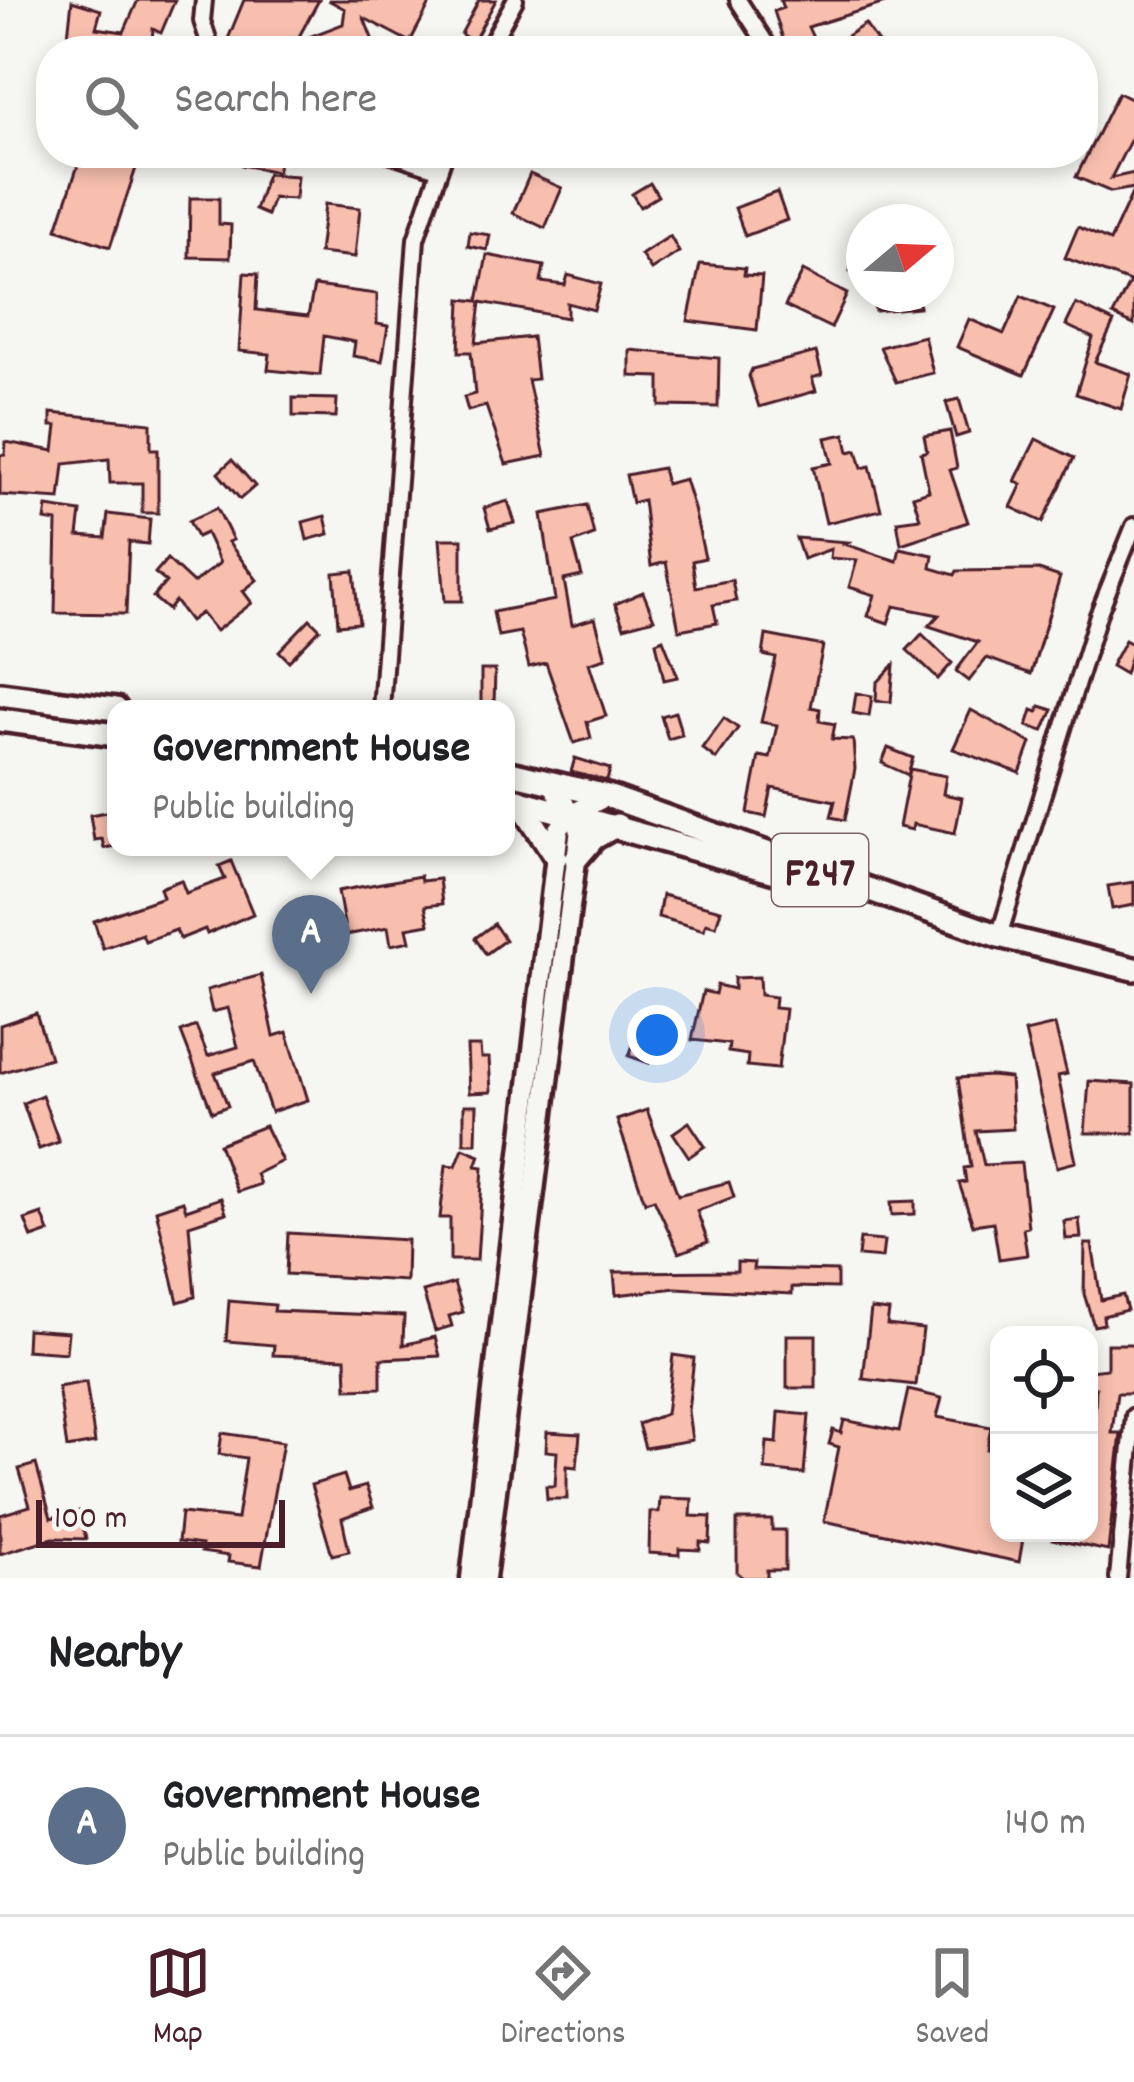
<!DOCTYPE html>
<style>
:root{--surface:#fff;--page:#f2f2f2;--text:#202124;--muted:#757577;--line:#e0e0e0;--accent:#4a1f2b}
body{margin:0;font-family:Dekko,sans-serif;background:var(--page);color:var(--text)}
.controls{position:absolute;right:36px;bottom:36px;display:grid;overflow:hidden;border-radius:24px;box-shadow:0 6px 18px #0003}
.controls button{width:108px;height:108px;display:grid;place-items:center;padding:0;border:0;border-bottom:3px solid var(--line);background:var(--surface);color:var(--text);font:60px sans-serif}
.compass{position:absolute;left:846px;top:204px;width:108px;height:108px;border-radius:50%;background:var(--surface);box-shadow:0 6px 18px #0003;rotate:71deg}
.scale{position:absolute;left:36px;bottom:30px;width:249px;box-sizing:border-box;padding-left:12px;border:6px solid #4a1f2b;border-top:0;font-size:33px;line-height:42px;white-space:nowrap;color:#4a1f2b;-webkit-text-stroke:9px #f6f6f2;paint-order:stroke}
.you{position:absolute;left:657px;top:1035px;width:42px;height:42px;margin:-30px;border:9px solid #fff;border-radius:50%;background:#1a73e8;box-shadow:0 0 0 18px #1a73e833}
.badge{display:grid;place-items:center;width:78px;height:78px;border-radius:50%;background:var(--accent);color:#fff;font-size:39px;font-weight:700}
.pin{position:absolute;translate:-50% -99px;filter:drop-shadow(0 3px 6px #0008)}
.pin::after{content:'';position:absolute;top:63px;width:42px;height:36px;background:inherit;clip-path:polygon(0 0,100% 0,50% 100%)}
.popup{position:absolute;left:107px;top:700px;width:408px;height:156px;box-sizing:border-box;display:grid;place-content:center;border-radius:24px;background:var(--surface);filter:drop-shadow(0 3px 9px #0005);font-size:39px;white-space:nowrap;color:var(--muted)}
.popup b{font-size:45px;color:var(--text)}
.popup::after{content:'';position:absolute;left:50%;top:100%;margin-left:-24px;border:24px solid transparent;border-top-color:var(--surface)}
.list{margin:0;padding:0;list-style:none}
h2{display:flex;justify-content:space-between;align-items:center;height:156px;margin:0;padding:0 48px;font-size:51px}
h2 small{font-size:39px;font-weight:400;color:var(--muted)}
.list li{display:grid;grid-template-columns:78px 1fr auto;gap:36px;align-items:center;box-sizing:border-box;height:180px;padding:0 48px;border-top:3px solid var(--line)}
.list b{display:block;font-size:45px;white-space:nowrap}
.list p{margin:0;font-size:39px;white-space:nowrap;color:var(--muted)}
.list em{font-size:39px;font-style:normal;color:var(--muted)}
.icon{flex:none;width:66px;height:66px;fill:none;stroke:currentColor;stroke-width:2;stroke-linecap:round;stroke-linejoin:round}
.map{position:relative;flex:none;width:1134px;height:1578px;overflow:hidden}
.search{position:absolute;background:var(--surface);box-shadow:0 6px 18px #0003;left:36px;right:36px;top:36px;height:132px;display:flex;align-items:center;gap:30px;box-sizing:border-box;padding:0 42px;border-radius:48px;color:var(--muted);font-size:45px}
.sheet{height:336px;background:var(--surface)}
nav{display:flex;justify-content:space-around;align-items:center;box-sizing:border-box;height:168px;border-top:3px solid var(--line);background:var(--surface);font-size:33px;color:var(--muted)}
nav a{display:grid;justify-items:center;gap:6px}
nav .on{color:var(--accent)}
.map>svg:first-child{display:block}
</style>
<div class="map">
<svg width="1134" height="1578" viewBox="0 0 1134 1578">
<rect width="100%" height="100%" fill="#f6f6f2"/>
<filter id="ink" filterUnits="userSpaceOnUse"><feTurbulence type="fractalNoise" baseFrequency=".00833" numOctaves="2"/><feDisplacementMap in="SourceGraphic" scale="24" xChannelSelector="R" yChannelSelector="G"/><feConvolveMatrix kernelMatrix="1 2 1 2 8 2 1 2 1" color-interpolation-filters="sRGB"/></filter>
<g filter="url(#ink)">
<g fill="#f8bfae" stroke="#4a1f2b" stroke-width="3">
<path d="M138 0H175L161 33 153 29 151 51 67 44 72 1 101 10 96 28 124 32Z"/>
<path d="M244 0H319L296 42 343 24 345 9 328 0H432L410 42 364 18 377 51H223Z"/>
<path d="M479 0H496L473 42 461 34Z"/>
<path d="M780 0H884L885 3 808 27 819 51H787L774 11 783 8Z"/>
<path d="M865 24 880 46 824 51Z"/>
<path d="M1118 93 1134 101V133L1111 178 1134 173V188L1111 192 1076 177Z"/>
<path d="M82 153H141L110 247 57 229Z"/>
<path d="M244 153 280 156 277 172 242 165Z"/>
<path d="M267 174 297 176 295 199 273 198 267 215 255 210Z"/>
<path d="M530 174 562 188 545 228 513 213Z"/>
<path d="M650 183 658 196 640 207 632 194Z"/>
<path d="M1134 189V325L1113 315 1130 282 1065 258 1078 227 1110 241Z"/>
<path d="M777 192 787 220 745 236 735 208Z"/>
<path d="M190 198H219V224L231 225 230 258 189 257Z"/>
<path d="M325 204 360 208 355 257 319 253Z"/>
<path d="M862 223H864V273L850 271Z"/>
<path d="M470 232 490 235 487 250 468 246Z"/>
<path d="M670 236 679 252 651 270 641 255Z"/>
<path d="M487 255 544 266 541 282 565 285 568 275 601 284 594 310 567 303V318L481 302 476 343 532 337 537 379 528 380 545 456 506 464 486 406 468 411 464 397 475 394 471 352H459L461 299 478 301Z"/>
<path d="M700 264 745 268 744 275 762 276 757 330 688 321Z"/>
<path d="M803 271 847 294 831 328 785 306Z"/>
<path d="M244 273 258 274 256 310 308 316 314 286 377 294V324L388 326 382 361 353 356 355 342 324 336 320 375 268 370 270 354 239 351Z"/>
<path d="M874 294H917L919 307 875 311Z"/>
<path d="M1021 296 1054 310 1024 375 957 347 969 319 1004 334Z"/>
<path d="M1076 304 1114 322 1095 362 1131 374 1121 409 1076 394 1093 338 1066 325Z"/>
<path d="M924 336 933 373 896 382 880 347Z"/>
<path d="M630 350 719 358 718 407 660 406V377L630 376Z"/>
<path d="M816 352 822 375 812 378 816 391 759 407 749 376 752 369Z"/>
<path d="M293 398 337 399 336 417 293 416Z"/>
<path d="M959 399 969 433 956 437 946 402Z"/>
<path d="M51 413 151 423V449H158V513H142V483H110L109 459 64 464 60 499 0 495V455H5L6 442 54 451 57 426H51Z"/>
<path d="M950 431 957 468 950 470 968 522 901 544 897 521 920 518 913 496 929 491 921 453 927 451 924 436Z"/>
<path d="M845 434 849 452 857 450 862 468 870 466 881 510 826 523 813 467 832 463 826 438Z"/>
<path d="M1036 439 1074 458 1043 522 1011 507 1022 484 1015 481Z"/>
<path d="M232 460 255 486 240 499 218 473Z"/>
<path d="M662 468 666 484 685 479 694 509 705 558 692 561 696 587 732 580 736 601 713 605 717 623 679 630 666 562 651 566 643 500 632 503 626 475Z"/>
<path d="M508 501 515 523 490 529 484 508Z"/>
<path d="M587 505 594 535 573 543 582 576 564 580 572 625 595 618 606 658 589 663 606 716 587 722 591 738 574 743 546 663 529 667 520 632 498 636 493 612 555 600 542 514Z"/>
<path d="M47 507 81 512 78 536 105 538 108 514 150 519 148 544 129 542 126 614 55 613 57 522 45 520Z"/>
<path d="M217 508 233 540 228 542 257 580 243 591 252 603 216 631 201 613 190 621 175 601 168 610 153 597 166 582 155 573 167 559 193 583 220 563 206 533 197 537 189 521Z"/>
<path d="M325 516 329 534 307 540 303 522Z"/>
<path d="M796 538 848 542 844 544 897 561 900 548 933 555 931 568 955 575 957 571 1039 570 1060 577 1031 674 987 658 969 681 956 671 978 642 929 626 939 615 894 606 888 623 868 616 875 595 849 587 857 560 830 558 831 549 803 559Z"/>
<path d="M440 539H462V601H445Z"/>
<path d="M354 571 359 623 338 625 334 573Z"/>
<path d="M643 592 654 619 624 627 615 604Z"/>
<path d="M310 619 320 629 289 661 279 651Z"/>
<path d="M922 634 952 663 938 679 907 650Z"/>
<path d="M766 635 823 646 811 707 820 709 819 721 835 724 832 739 853 740 855 769 845 820 831 817 835 801 772 788 766 817 748 813 759 756 770 758 777 725 761 722 776 658 763 655Z"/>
<path d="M663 639 678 677 664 680 656 642Z"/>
<path d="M1125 640 1134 645 1125 674 1111 666Z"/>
<path d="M894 665 891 702 876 701 877 683Z"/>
<path d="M481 670H495L494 705H481Z"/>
<path d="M856 693 872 696 869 716 853 713Z"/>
<path d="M1040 706 1053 710 1043 731 1027 726 1032 710 1038 712Z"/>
<path d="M971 710 1031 743 1020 773 953 749Z"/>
<path d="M675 712 682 735 668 739 661 716Z"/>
<path d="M724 718 738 728 716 759 702 748Z"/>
<path d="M888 748 913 758 908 775 882 763Z"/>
<path d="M575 758 610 769 607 781 571 772Z"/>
<path d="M910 769 946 776 943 794 962 798 955 833 913 824 912 830 899 827Z"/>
<path d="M111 811 116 846 104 848 102 839 94 840 90 815Z"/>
<path d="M231 861 253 914 207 934 205 929 180 939 176 930 145 941 142 934 103 948 94 921 163 897 160 888 181 880 186 893 225 879 219 866Z"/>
<path d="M420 876 421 881 439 879 442 904 425 906 429 924 407 928 410 941 391 945 388 927 346 935 338 891Z"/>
<path d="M1134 882V905L1112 909 1108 886Z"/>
<path d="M662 895 721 910 716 926 706 923 704 930 658 917Z"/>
<path d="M494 924 505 940 486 954 475 938Z"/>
<path d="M261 975 274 1036 287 1032 308 1100 271 1112 254 1061 215 1073 228 1106 212 1112 181 1032 196 1026 208 1056 238 1047 228 1008 212 1012 207 990Z"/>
<path d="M759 977 760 995 775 997 774 1008 785 1009 778 1069 747 1066 748 1055 728 1052 729 1044 692 1040 703 991 715 994 717 985 734 989V978Z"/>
<path d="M36 1013 50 1058 0 1073V1025Z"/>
<path d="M1055 1025 1067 1074 1058 1076 1076 1162 1057 1167 1025 1032Z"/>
<path d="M635 1039 655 1046 649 1063 629 1056Z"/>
<path d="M467 1046H480L481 1058H489L491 1092 469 1093Z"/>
<path d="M991 1076 1010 1078 1013 1129 976 1131 984 1165 1021 1163 1028 1227 1023 1228 1027 1255 999 1259 993 1222 973 1225 959 1183 966 1182 964 1168 971 1167 958 1078Z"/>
<path d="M1089 1081 1134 1084V1133H1085Z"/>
<path d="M42 1095 59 1142 39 1149 23 1103Z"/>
<path d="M464 1105H477L476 1143H464Z"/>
<path d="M647 1110 678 1195 729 1182 734 1197 697 1211 708 1242 679 1253 654 1199 645 1202 617 1120Z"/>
<path d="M689 1122 705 1146 689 1157 673 1133Z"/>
<path d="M265 1126 282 1161 256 1174 260 1184 237 1192 219 1144Z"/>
<path d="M463 1148 480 1155 476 1166 483 1167 477 1260H450V1218H440L446 1165 456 1166Z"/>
<path d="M221 1198 226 1213 189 1225 195 1297 178 1302 156 1210 183 1201 186 1210Z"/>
<path d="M915 1201V1214L892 1215 891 1202Z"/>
<path d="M42 1214 49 1232 32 1238 25 1220Z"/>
<path d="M1079 1219 1081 1238 1066 1239 1064 1221Z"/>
<path d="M288 1233 407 1240 406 1281 286 1274Z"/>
<path d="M860 1239 884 1241 882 1258 858 1256Z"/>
<path d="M1085 1244H1092L1101 1300 1123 1295 1127 1310 1103 1316 1104 1324 1094 1326 1084 1294Z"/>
<path d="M737 1262 754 1263 753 1269 837 1271V1288L792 1287V1294L676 1288 616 1295 614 1272 737 1271Z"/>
<path d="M454 1283 463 1312 449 1316 452 1326 435 1331 423 1292Z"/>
<path d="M229 1301 275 1305 274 1311 404 1316 403 1345 435 1337 440 1356 381 1359V1388L347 1389 346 1358 273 1355 274 1345 226 1341Z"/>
<path d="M871 1309 889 1311 887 1325 923 1329 916 1385 863 1379Z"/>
<path d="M27 1329 68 1332 66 1353 26 1350Z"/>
<rect x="787" y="1335" width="29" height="53"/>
<path d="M1107 1344H1134V1393H1117L1112 1433H1121L1108 1551 1052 1539 1053 1533H1089L1096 1388H1089V1371L1107 1369Z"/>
<path d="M673 1355 694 1358 688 1411 692 1440 645 1448 638 1424 666 1414Z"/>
<path d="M86 1382 95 1443 67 1448 58 1387Z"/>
<path d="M908 1390 942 1398 937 1417 991 1427 987 1449 999 1451V1486L993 1485 988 1512 999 1514V1533H1024L1019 1562 824 1521 839 1447 829 1444 833 1430 841 1433 844 1420 899 1431Z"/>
<path d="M779 1412 809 1415 804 1474 765 1470 767 1442 777 1443Z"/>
<path d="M547 1432 580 1434 577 1467 567 1466V1499H547L546 1486H555L557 1452 546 1451Z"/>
<path d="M222 1433 283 1442 261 1566 228 1562 229 1556 201 1552 202 1545 178 1542 181 1513 237 1519 246 1458 219 1454Z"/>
<path d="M36 1464 51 1518 79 1511 86 1539 53 1538 0 1554V1515L30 1506 19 1469Z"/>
<path d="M344 1475 349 1491 366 1486 373 1507 342 1518 349 1551 332 1555 311 1485Z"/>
<path d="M660 1498 692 1499 691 1516 711 1517 710 1543 700 1542V1550L679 1549V1555L649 1553 650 1512H659Z"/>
<path d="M737 1520H772V1530H785V1570H767V1578H743L737 1572Z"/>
</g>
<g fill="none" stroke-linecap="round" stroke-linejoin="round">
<defs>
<g id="minor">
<path d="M204 0 202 21 212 51"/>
<path d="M738 0 771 51"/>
<path d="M487 51 515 0"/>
<path d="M389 153 438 169"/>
<path d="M381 709 416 239 445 153"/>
<path d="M999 936 1098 615 1134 526"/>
<path d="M1118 1578 1134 1416"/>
</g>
<g id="tertiary">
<path d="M471 1578 559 829 570 815 607 796"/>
<path d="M485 1578 580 829 551 782"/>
</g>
<g id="primary">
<path d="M0 694 116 709"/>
<path d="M0 720 116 735"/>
<path d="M506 772 607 796 999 936 1134 969"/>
<path d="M506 797 829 887"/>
<path d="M519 800 556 857"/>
<path d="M576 859 594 838 617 825"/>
</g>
</defs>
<use href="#minor" stroke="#4a1f2b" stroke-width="22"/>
<use href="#tertiary" stroke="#4a1f2b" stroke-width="27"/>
<use href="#primary" stroke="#4a1f2b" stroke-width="30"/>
<use href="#minor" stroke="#f6f6f2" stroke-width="14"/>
<use href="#tertiary" stroke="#f6f6f2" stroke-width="18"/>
<use href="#primary" stroke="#f6f6f2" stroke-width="21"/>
</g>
</g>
<g text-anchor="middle" stroke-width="12" stroke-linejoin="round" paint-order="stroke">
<rect fill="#f6f6f2" stroke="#7e6067" stroke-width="3" x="772" y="834" width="96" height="72" rx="9"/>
<g font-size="42" font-weight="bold" fill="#4a1f2b">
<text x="820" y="885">F247</text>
</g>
</g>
</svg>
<div class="controls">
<button><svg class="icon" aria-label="locate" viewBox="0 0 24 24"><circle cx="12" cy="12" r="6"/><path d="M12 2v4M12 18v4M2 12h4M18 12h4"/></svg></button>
<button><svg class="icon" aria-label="layers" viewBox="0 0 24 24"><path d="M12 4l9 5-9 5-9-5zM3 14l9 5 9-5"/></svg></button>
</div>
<svg class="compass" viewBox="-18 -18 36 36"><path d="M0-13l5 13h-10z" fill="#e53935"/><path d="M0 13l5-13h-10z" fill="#757577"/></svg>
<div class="scale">100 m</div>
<div class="you"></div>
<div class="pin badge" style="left:311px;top:994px;background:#5c6f8a">A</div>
<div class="popup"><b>Government House</b>Public building</div>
<div class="search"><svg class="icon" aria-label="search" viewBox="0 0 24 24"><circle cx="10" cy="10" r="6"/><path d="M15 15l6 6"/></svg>Search here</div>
</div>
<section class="sheet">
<h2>Nearby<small></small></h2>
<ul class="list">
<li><span class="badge" style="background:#5c6f8a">A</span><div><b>Government House</b><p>Public building</p></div><em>140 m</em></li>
</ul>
</section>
<nav>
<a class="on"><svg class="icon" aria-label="map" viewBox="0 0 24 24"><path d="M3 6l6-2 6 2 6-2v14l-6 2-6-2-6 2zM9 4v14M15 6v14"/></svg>Map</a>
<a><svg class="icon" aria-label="directions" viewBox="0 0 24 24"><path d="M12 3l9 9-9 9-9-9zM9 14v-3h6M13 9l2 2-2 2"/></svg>Directions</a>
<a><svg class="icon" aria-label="saved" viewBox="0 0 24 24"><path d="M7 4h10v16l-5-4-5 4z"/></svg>Saved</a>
</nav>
